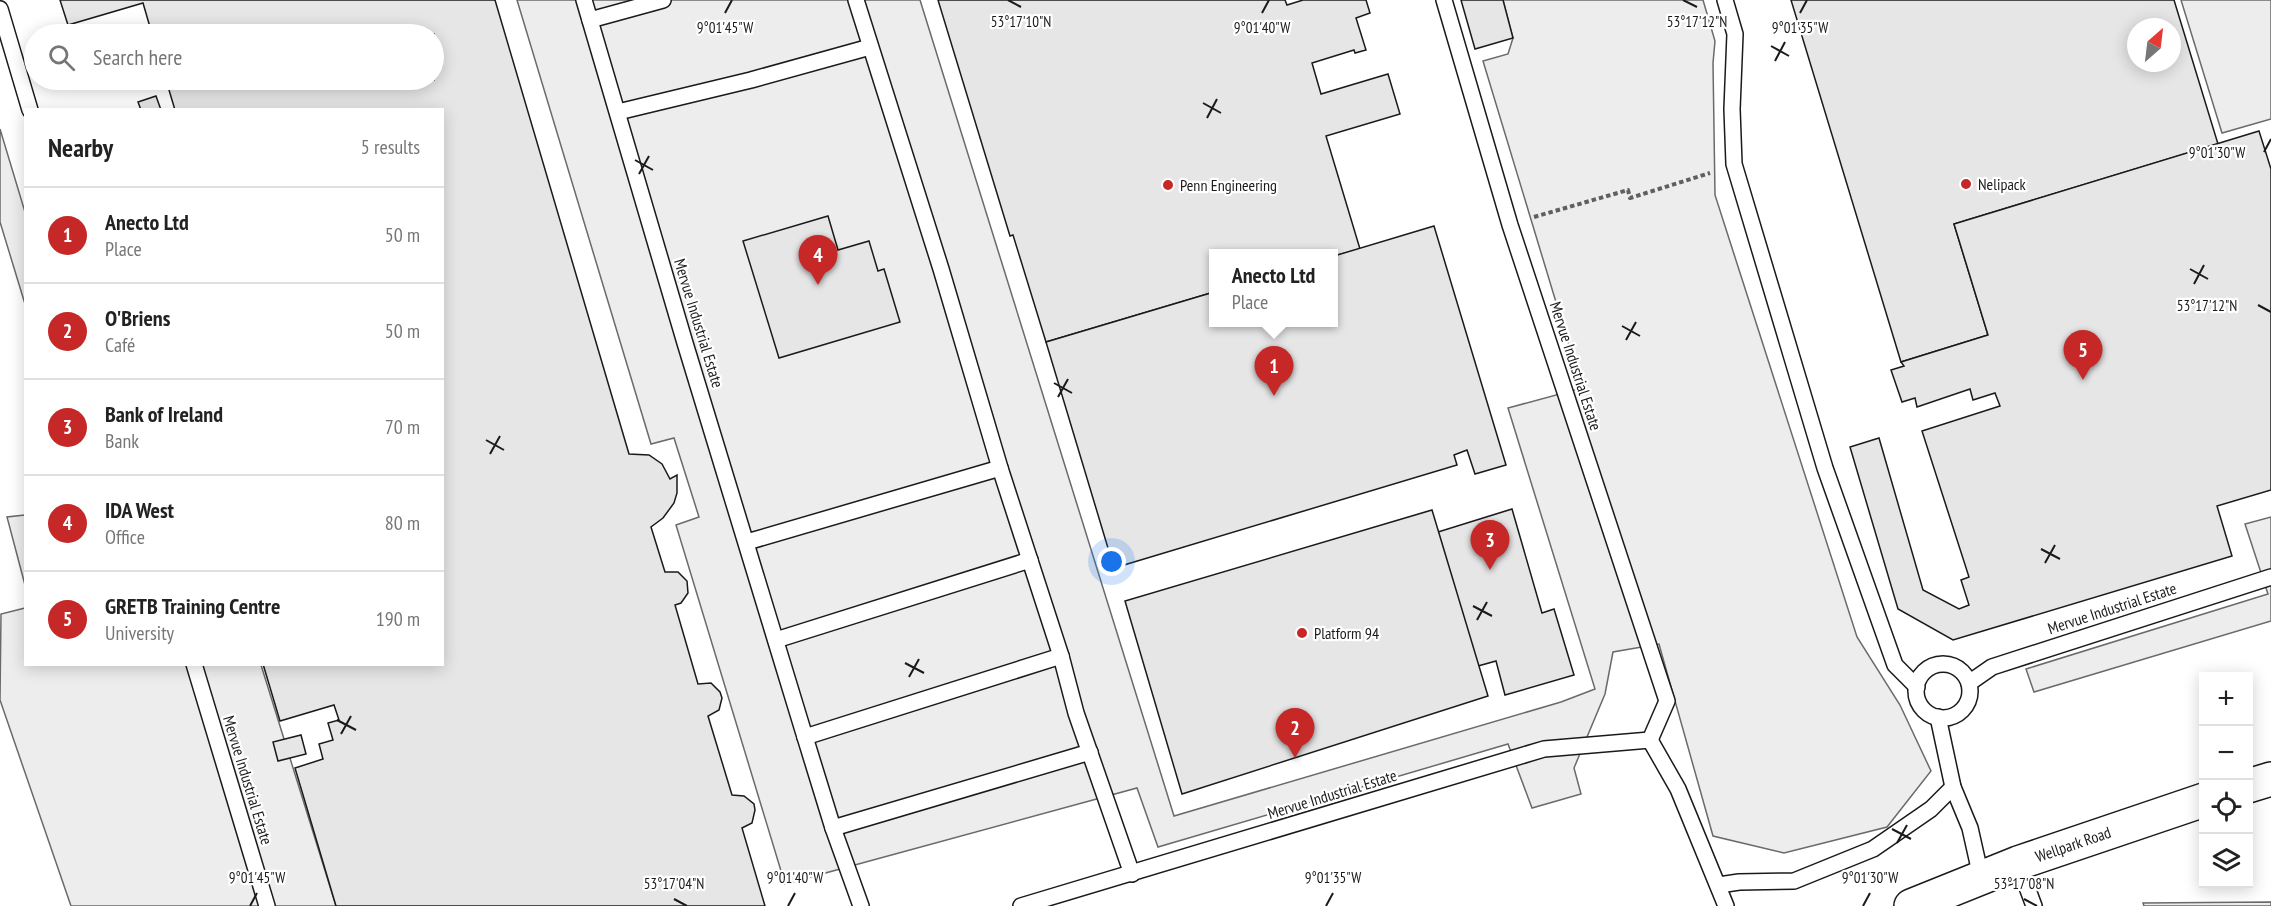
<!DOCTYPE html>
<meta charset="utf-8">
<style>
:root{--surface:#fff;--page:#f6f6f6;--text:#222;--muted:#767676;--line:#e0e0e0;--accent:#c62828}
body{margin:0;font-family:"PT Sans Narrow",sans-serif;background:var(--page);color:var(--text)}
.controls{position:absolute;right:18px;bottom:18px;display:grid;overflow:hidden;border-radius:0px;box-shadow:0 3px 15px #0003}
.controls button{width:54px;height:54px;display:grid;place-items:center;padding:0;border:0;border-bottom:2px solid var(--line);background:var(--surface);color:var(--text);font:30px sans-serif}
.compass{position:absolute;left:2127px;top:18px;width:54px;height:54px;border-radius:50%;background:var(--surface);box-shadow:0 3px 15px #0003;rotate:28deg}
.you{position:absolute;left:1112px;top:562px;width:21px;height:21px;margin:-15px;border:4px solid #fff;border-radius:50%;background:#1a73e8;box-shadow:0 0 0 9px #1a73e833}
.badge{display:grid;place-items:center;width:39px;height:39px;border-radius:50%;background:var(--accent);color:#fff;font-size:20px;font-weight:700}
.pin{position:absolute;translate:-50% -50px;filter:drop-shadow(0 2px 3px #0008)}
.pin::after{content:'';position:absolute;top:32px;width:21px;height:18px;background:inherit;clip-path:polygon(0 0,100% 0,50% 100%)}
.popup{position:absolute;left:1209px;top:249px;width:129px;height:78px;box-sizing:border-box;display:grid;place-content:center;border-radius:0px;background:var(--surface);filter:drop-shadow(0 2px 4px #0005);font-size:20px;white-space:nowrap;color:var(--muted)}
.popup b{font-size:22px;color:var(--text)}
.popup::after{content:'';position:absolute;left:50%;top:100%;margin-left:-12px;border:12px solid transparent;border-top-color:var(--surface)}
.list{margin:0;padding:0;list-style:none}
h2{display:flex;justify-content:space-between;align-items:center;height:78px;margin:0;padding:0 24px;font-size:26px}
h2 small{font-size:20px;font-weight:400;color:var(--muted)}
.list li{display:grid;grid-template-columns:39px 1fr auto;gap:18px;align-items:center;box-sizing:border-box;height:96px;padding:0 24px;border-top:2px solid var(--line)}
.list b{display:block;font-size:22px;white-space:nowrap}
.list p{margin:0;font-size:20px;white-space:nowrap;color:var(--muted)}
.list em{font-size:20px;font-style:normal;color:var(--muted)}
.icon{flex:none;width:33px;height:33px;fill:none;stroke:currentColor;stroke-width:2;stroke-linecap:round;stroke-linejoin:round}
.map{position:relative;flex:none;width:2271px;height:906px;overflow:hidden}
.search{position:absolute;background:var(--surface);box-shadow:0 3px 15px #0003;left:24px;top:24px;width:420px;height:66px;display:flex;align-items:center;gap:15px;box-sizing:border-box;padding:0 21px;border-radius:33px;color:var(--muted);font-size:22px}
.panel{position:absolute;background:var(--surface);box-shadow:0 3px 15px #0003;left:24px;top:108px;width:420px;height:558px;border-radius:0px}
.map>svg:first-child{display:block}
</style>
<div class="map">
<svg width="2271" height="906" viewBox="0 0 2271 906">
<rect width="100%" height="100%" fill="#fff"/>
<g fill="#ededed" stroke="#6a6a6a" stroke-width="1.5">
<path d="M517 0H920L1174 816 1561 702 1595 689 1508 408 1582 388 1483 61 1508 54 1513 38 1503 0H1703L1715 41 1713 63 1715 195 1857 637 1900 705 1931 771 1887 827 1784 853 1713 836 1659 644 1613 652 1605 694 1574 768 1581 794 1532 808 1508 744 1158 847 1137 788 785 884 676 525 699 517 674 438 651 444Z"/>
<path d="M2181 0H2271V119L2222 133Z"/>
<path d="M0 129 25 212V304L0 222Z"/>
<path d="M25 515H26L25 585 7 517Z"/>
<path d="M2271 517V621L2034 692 2026 669 2268 594 2245 524Z"/>
<path d="M25 608 26 664 261 665 336 906H71L0 700 1 614Z"/>
<path d="M2271 902V906H2144L2143 903Z"/>
</g>
<g fill="#e6e6e6" stroke="#1a1a1a" stroke-width="1.5" fill-rule="evenodd">
<path d="M60 0H495L629 454 649 455 662 464 670 479 677 475V493L674 503 663 518 651 527 665 572H678L687 581 688 593 681 603 675 605 698 684 711 683 720 692 722 698 719 710 708 716 732 795 744 796 754 804 755 810 752 823 742 828 765 906H336L295 768 323 759 319 744 333 740 328 723 339 720 334 705 280 721 263 664H442V110H175L166 80H434V34H152L143 3 68 25Z"/>
<path d="M938 0H1285L1287 5 1303 0H1366L1370 13 1356 18 1366 50 1355 53 1354 50 1312 63 1321 94 1388 74 1400 114 1326 136 1360 249 1334 256V254H1214V292L1046 342 1013 235 1010 236Z"/>
<path d="M1461 0H1503L1513 38 1475 49Z"/>
<path d="M1791 0H2174L2218 144 1954 224 1988 335 1901 362ZM2136 27H2172V63H2136Z"/>
<path d="M156 96 161 110H141L138 102Z"/>
<path d="M2259 131 2271 169V490L2217 506 2232 556 1953 640 1898 609 1850 447 1879 438 1923 590 1959 609 1969 605 1961 580 1969 577 1922 431 2000 406 1995 393 1973 400 1970 389 1917 407 1915 398 1902 402 1891 370 1904 366 1901 362 1988 335 1954 224Z"/>
<path d="M828 216 838 250 869 241 878 271 884 269 900 322 779 358 743 241Z"/>
<path d="M1434 226 1506 465 1475 474 1467 450 1454 455 1457 465 1114 568 1046 342 1214 292V322H1334V256Z"/>
<path d="M1512 509 1542 613 1554 609 1574 675 1505 695 1496 661 1478 666 1438 532Z"/>
<path d="M1432 510 1488 696 1182 794 1125 601Z"/>
<path d="M301 735 306 754 278 761 273 742Z"/>
</g>
<g fill="none" stroke-linecap="round" stroke-linejoin="round">
<defs>
<g id="lane">
<path d="M584 0 685 343 805 737 833 828 861 906"/>
<path d="M856 0 941 269 1000 468 1061 656 1076 713 1132 874"/>
<path d="M1444 0 1510 225 1667 701 1650 740"/>
<path d="M1725 0 1735 34 1732 109 1734 164 1825 468 1895 665 1917 687"/>
<path d="M0 9 30 110"/>
<path d="M590 20 663 0"/>
<path d="M618 112 751 80 870 47"/>
<path d="M747 542 1000 468"/>
<path d="M776 640 1030 560"/>
<path d="M194 664 267 906"/>
<circle cx="1943" cy="691" r="27"/>
<path d="M1969 683 1992 667 2271 577"/>
<path d="M1938 717 1953 787 1970 828 1981 877"/>
<path d="M805 737 1061 656"/>
<path d="M1650 740 1678 789 1726 906"/>
<path d="M833 828 1090 752"/>
<path d="M2018 863 2034 906"/>
<path d="M1719 885 1739 882 1794 881 1873 849 1931 809 1953 787"/>
<path d="M1021 906 1544 749 1650 740"/>
</g>
<g id="secondary">
<path d="M2248 786 2271 779"/>
<path d="M1911 906 2018 863 2204 800"/>
</g>
</defs>
<use href="#lane" stroke="#1a1a1a" stroke-width="18"/>
<use href="#secondary" stroke="#1a1a1a" stroke-width="36"/>
<path stroke="#5f5f5f" stroke-width="4" stroke-dasharray="4.5 3" stroke-linecap="butt" d="M1534 217 1628 190 1630 198 1710 173"/>
<use href="#lane" stroke="#fff" stroke-width="15"/>
<use href="#secondary" stroke="#fff" stroke-width="33"/>
</g>
<path fill="none" stroke="#1a1a1a" stroke-width="2" d="M1008 0 1021 7M1683 0 1697 7M725 13 732 0M1262 13 1269 0M1800 13 1807 0M1771 46 1789 56M1775 61 1785 42M1203 103 1221 113M1207 118 1217 99M2264 152 2271 139M635 160 653 170M639 174 649 156M2190 269 2208 279M2194 284 2204 265M2258 305 2271 312M1622 326 1640 336M1626 340 1636 322M1054 383 1072 393M1058 397 1068 379M486 440 504 450M490 454 500 436M2041 549 2060 559M2045 563 2055 545M1473 606 1492 616M1477 620 1487 602M905 663 924 673M909 677 919 659M337 720 356 730M341 734 351 716M1892 829 1911 839M1897 843 1907 825M674 899 687 906M2024 899 2037 906M250 906 257 893M788 906 795 893M1326 906 1333 893M1863 906 1870 893"/>
<g fill="#c62828" stroke="#fff" stroke-width="2">
<circle cx="1966" cy="184" r="6"/>
<circle cx="1168" cy="185" r="6"/>
<circle cx="1302" cy="633" r="6"/>
</g>
<g text-anchor="middle" stroke-width="4.5" stroke-linejoin="round" paint-order="stroke">
<g font-size="16" fill="#1a1a1a" stroke="#fff" text-anchor="start">
<text x="1978" y="190">Nelipack</text>
<text x="1180" y="191">Penn Engineering</text>
<text x="1314" y="639">Platform 94</text>
</g>
<g font-size="16" fill="#1a1a1a" stroke="#fff">
<text transform="translate(699 323) rotate(73)" y="6">Mervue Industrial Estate</text>
<text transform="translate(1576 366) rotate(72)" y="6">Mervue Industrial Estate</text>
<text transform="translate(2112 608) rotate(-18)" y="6">Mervue Industrial Estate</text>
<text transform="translate(248 780) rotate(73)" y="6">Mervue Industrial Estate</text>
<text transform="translate(1332 794) rotate(-17)" y="6">Mervue Industrial Estate</text>
<text transform="translate(2073 844) rotate(-19)" y="6">Wellpark Road</text>
</g>
</g>
<g font-size="15" text-anchor="middle" fill="#1a1a1a" stroke="#fff" stroke-width="4.5" stroke-linejoin="round" paint-order="stroke">
<text x="1021" y="27">53°17'10"N</text>
<text x="1697" y="27">53°17'12"N</text>
<text x="725" y="33">9°01'45"W</text>
<text x="1262" y="33">9°01'40"W</text>
<text x="1800" y="33">9°01'35"W</text>
<text x="2217" y="158">9°01'30"W</text>
<text x="2207" y="311">53°17'12"N</text>
<text x="257" y="883">9°01'45"W</text>
<text x="795" y="883">9°01'40"W</text>
<text x="1333" y="883">9°01'35"W</text>
<text x="1870" y="883">9°01'30"W</text>
<text x="674" y="889">53°17'04"N</text>
<text x="2024" y="889">53°17'08"N</text>
</g>
</svg>
<div class="controls">
<button>+</button>
<button>−</button>
<button><svg class="icon" aria-label="locate" viewBox="0 0 24 24"><circle cx="12" cy="12" r="6"/><path d="M12 2v4M12 18v4M2 12h4M18 12h4"/></svg></button>
<button><svg class="icon" aria-label="layers" viewBox="0 0 24 24"><path d="M12 4l9 5-9 5-9-5zM3 14l9 5 9-5"/></svg></button>
</div>
<svg class="compass" viewBox="-18 -18 36 36"><path d="M0-13l5 13h-10z" fill="#e53935"/><path d="M0 13l5-13h-10z" fill="#767676"/></svg>
<div class="you"></div>
<div class="pin badge" style="left:1274px;top:396px">1</div>
<div class="popup"><b>Anecto Ltd</b>Place</div>
<div class="pin badge" style="left:1295px;top:758px">2</div>
<div class="pin badge" style="left:1490px;top:570px">3</div>
<div class="pin badge" style="left:818px;top:285px">4</div>
<div class="pin badge" style="left:2083px;top:380px">5</div>
<div class="search"><svg class="icon" aria-label="search" viewBox="0 0 24 24"><circle cx="10" cy="10" r="6"/><path d="M15 15l6 6"/></svg>Search here</div>
<section class="panel">
<h2>Nearby<small>5 results</small></h2>
<ul class="list">
<li><span class="badge">1</span><div><b>Anecto Ltd</b><p>Place</p></div><em>50 m</em></li>
<li><span class="badge">2</span><div><b>O'Briens</b><p>Café</p></div><em>50 m</em></li>
<li><span class="badge">3</span><div><b>Bank of Ireland</b><p>Bank</p></div><em>70 m</em></li>
<li><span class="badge">4</span><div><b>IDA West</b><p>Office</p></div><em>80 m</em></li>
<li><span class="badge">5</span><div><b>GRETB Training Centre</b><p>University</p></div><em>190 m</em></li>
</ul>
</section>
</div>
